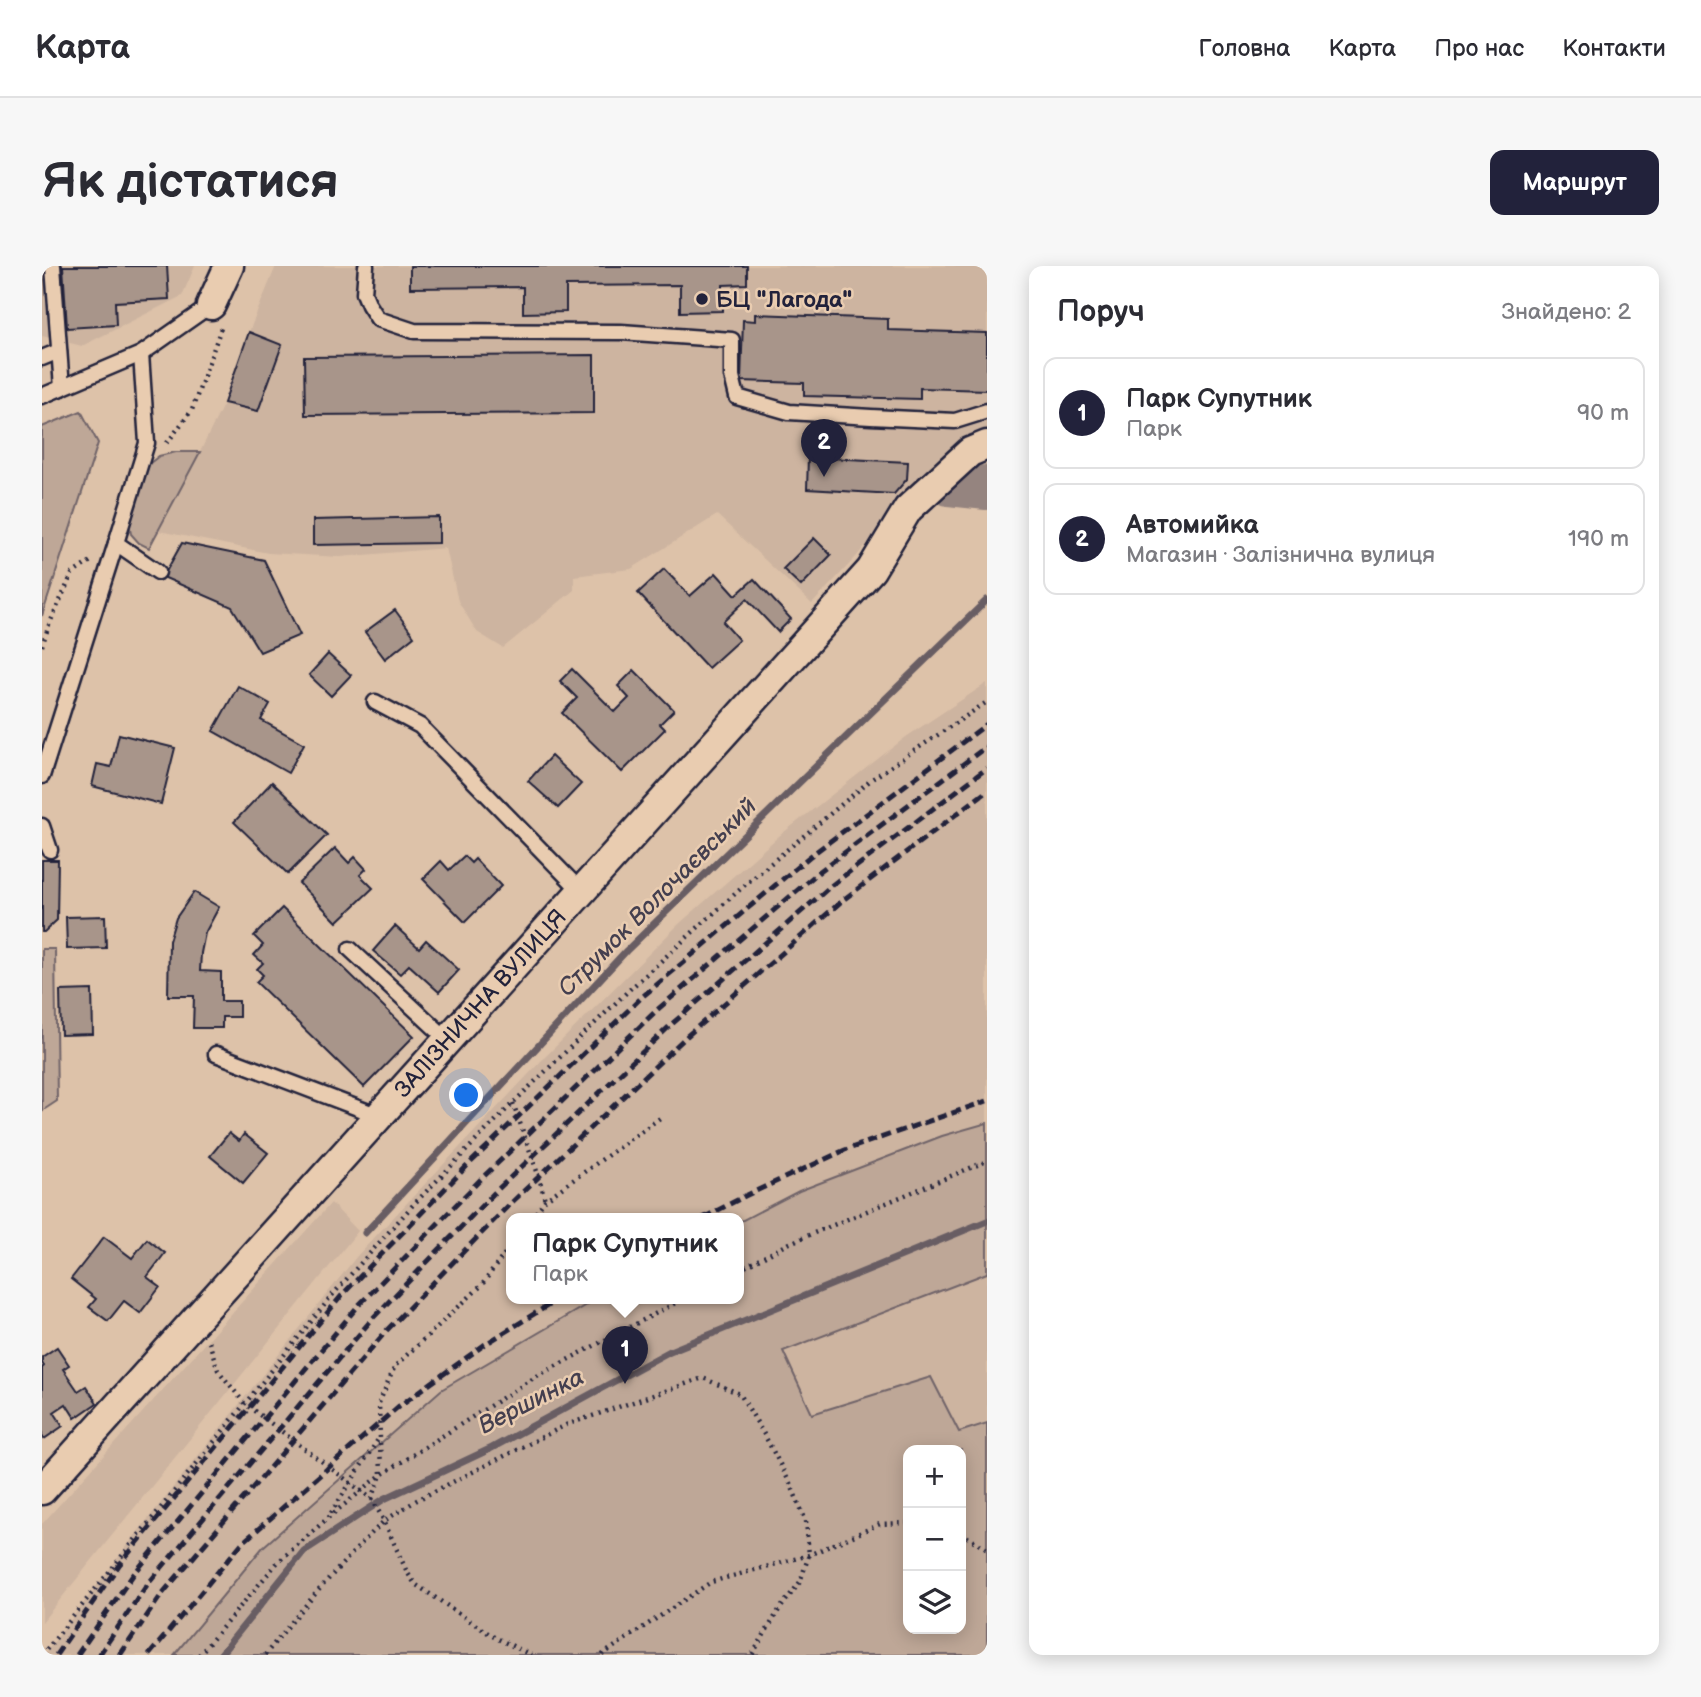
<!DOCTYPE html>
<html lang="uk">
<meta charset="utf-8">
<style>
:root{--surface:#fff;--page:#f7f7f7;--text:#2b2b33;--muted:#7c7c81;--line:#e1e1e2;--accent:#22223b}
body{margin:0;font-family:"Balsamiq Sans",sans-serif;background:var(--page);color:var(--text)}
.controls{position:absolute;right:21px;bottom:21px;display:grid;overflow:hidden;border-radius:14px;box-shadow:0 4px 18px #0003}
.controls button{width:63px;height:63px;display:grid;place-items:center;padding:0;border:0;border-bottom:2px solid var(--line);background:var(--surface);color:var(--text);font:35px sans-serif}
.you{position:absolute;left:425px;top:830px;width:24px;height:24px;margin:-18px;border:5px solid #fff;border-radius:50%;background:#1a73e8;box-shadow:0 0 0 10px #1a73e833}
.badge{display:grid;place-items:center;width:46px;height:46px;border-radius:50%;background:var(--accent);color:#fff;font-size:23px;font-weight:700}
.pin{position:absolute;translate:-50% -58px;filter:drop-shadow(0 2px 4px #0008)}
.pin::after{content:'';position:absolute;top:37px;width:24px;height:21px;background:inherit;clip-path:polygon(0 0,100% 0,50% 100%)}
.popup{position:absolute;left:464px;top:947px;width:238px;height:91px;box-sizing:border-box;display:grid;place-content:center;border-radius:14px;background:var(--surface);filter:drop-shadow(0 2px 5px #0005);font-size:23px;white-space:nowrap;color:var(--muted)}
.popup b{font-size:26px;color:var(--text)}
.popup::after{content:'';position:absolute;left:50%;top:100%;margin-left:-14px;border:14px solid transparent;border-top-color:var(--surface)}
.list{margin:0;padding:0;list-style:none}
h2{display:flex;justify-content:space-between;align-items:center;height:91px;margin:0;padding:0 28px;font-size:30px}
h2 small{font-size:23px;font-weight:400;color:var(--muted)}
.list li{display:grid;grid-template-columns:46px 1fr auto;gap:21px;align-items:center;box-sizing:border-box;height:112px;margin:0 14px 14px;padding:0 14px;border:2px solid var(--line);border-radius:14px}
.list b{display:block;font-size:26px;white-space:nowrap}
.list p{margin:0;font-size:23px;white-space:nowrap;color:var(--muted)}
.list em{font-size:23px;font-style:normal;color:var(--muted)}
.icon{flex:none;width:38px;height:38px;fill:none;stroke:currentColor;stroke-width:2;stroke-linecap:round;stroke-linejoin:round}
.map{position:relative;flex:none;width:945px;height:1389px;overflow:hidden;border-radius:14px}
header{display:flex;align-items:center;gap:42px;box-sizing:border-box;height:98px;padding:0 35px;background:var(--surface);border-bottom:2px solid var(--line)}
header strong{font-size:33px}
nav{display:flex;gap:38px;margin-inline-start:auto;font-size:24px}
.intro{display:flex;align-items:center;justify-content:space-between;box-sizing:border-box;height:168px;padding:0 42px}
h1{margin:0;font-size:49px}
.button{padding:18px 32px;border-radius:14px;background:var(--accent);color:#fff;font-size:24px;font-weight:700}
main{display:flex;gap:42px;padding:0 42px}
aside{flex:1;background:var(--surface);border-radius:14px;box-shadow:0 4px 18px #0003}
.map>svg:first-child{display:block}
</style>
<header>
<strong>Карта</strong>
<nav><a>Головна</a><a>Карта</a><a>Про нас</a><a>Контакти</a></nav>
</header>
<div class="intro"><h1>Як дістатися</h1><a class="button">Маршрут</a></div>
<main>
<div class="map">
<svg width="945" height="1389" viewBox="0 0 945 1389">
<rect width="100%" height="100%" fill="#ddc2a9"/>
<filter id="ink" filterUnits="userSpaceOnUse"><feTurbulence type="fractalNoise" baseFrequency=".0143" numOctaves="2"/><feDisplacementMap in="SourceGraphic" scale="14" xChannelSelector="R" yChannelSelector="G"/><feConvolveMatrix kernelMatrix="1 2 1 2 8 2 1 2 1" color-interpolation-filters="sRGB"/></filter>
<g filter="url(#ink)">
<g fill="#cdb4a0">
<path d="M0 0H153L140 30 40 80 0 70Z"/>
<path d="M234 0H945V169L893 195 814 291 770 338 675 249 589 303 532 310V324L461 382 435 366 416 335 404 282 298 291 226 287 117 265 158 186 182 137 207 66Z"/>
<path d="M945 417V857L900 870 757 925 697 955V952H469V1032H556L399 1124 221 1281 132 1389H2L98 1263 315 990 501 793 637 658 737 570 864 471Z"/>
<path d="M289 937 316 965 0 1356V1258Z"/>
<path d="M945 1007V1157L917 1166 889 1111 770 1149 741 1085Z"/>
</g>
<g fill="#bea797" stroke="#706469" stroke-width="2" fill-rule="evenodd">
<path d="M39 145 56 177 0 350V161Z"/>
<path d="M134 186H158L107 282 97 277 89 268 87 258 103 201 117 190Z"/>
<path d="M0 683H13L15 835 0 845Z"/>
<path d="M945 857V1007L741 1085 770 1148 889 1111 917 1166 945 1157V1389H132L221 1281 399 1124 556 1032H697V956L757 925 900 870ZM866 1184H919V1363H866Z"/>
</g>
<g fill="none" stroke-linecap="round" stroke-linejoin="round">
<g stroke="#675d64" stroke-width="7">
<path d="M323 967 584 685 945 334"/>
<path d="M178 1389 262 1285 342 1233 448 1183 628 1085 945 955"/>
</g>
<path stroke="#95847f" stroke-width="44" d="M907 218 945 222"/>
</g>
<g fill="#a8958a" stroke="#22223b" stroke-width="2">
<path d="M21 0H125L127 33 73 36 74 59 25 62Z"/>
<path d="M368 0H705V18L681 19V45L638 46V19L524 20V46L481 47V21L368 22Z"/>
<path d="M713 48 846 53V64L945 67V124L878 122V133L762 130V117L699 115 701 54 713 55Z"/>
<path d="M207 66 240 79 216 145 182 137Z"/>
<path d="M552 89V147L263 149 262 91Z"/>
<path d="M766 191 866 196 865 213 852 228 765 223Z"/>
<path d="M397 251V277L271 279V254Z"/>
<path d="M772 272 789 289 759 320 741 303Z"/>
<path d="M140 277 222 294 258 369 218 386 190 341 121 311Z"/>
<path d="M622 303 648 330 674 307 694 329 712 313 749 353 736 366 705 333 681 356 697 374 666 402 596 327Z"/>
<path d="M353 344 372 370 343 393 323 366Z"/>
<path d="M286 388 309 409 289 430 267 409Z"/>
<path d="M530 403 573 446 587 432 576 420 592 404 632 444 618 458 623 463 580 506 520 447 535 432 518 415Z"/>
<path d="M196 420 228 438 219 454 262 478 246 507 171 465Z"/>
<path d="M77 468 133 482 119 538 50 520 55 498 69 501Z"/>
<path d="M509 490 539 518 516 542 486 515Z"/>
<path d="M230 516 285 569 246 608 192 556Z"/>
<path d="M293 582 307 597 313 591 324 603 318 609 331 622 295 656 257 617Z"/>
<path d="M422 590 429 597 433 593 459 620 423 656 381 613 399 595 407 604Z"/>
<path d="M0 594H16L15 654 2 666H0Z"/>
<path d="M152 626 177 641 163 667 159 687 158 705 179 706V735H197V751H180V762H151L152 730H126L127 675 134 652Z"/>
<path d="M240 642 372 770 322 821 214 716 221 709 215 703 221 697 212 689 221 679 212 670Z"/>
<path d="M63 650 64 682 25 683 24 651Z"/>
<path d="M353 660 377 682 384 674 417 704 397 726 367 699 358 708 331 685Z"/>
<path d="M50 724 51 768 19 769 18 725Z"/>
<path d="M187 867 197 875 202 868 226 887 201 917 168 890Z"/>
<path d="M62 971 90 992 105 973 123 987 105 1011 118 1021 98 1047 82 1035 66 1055 47 1041 54 1033 29 1013Z"/>
<path d="M15 1081 27 1099 21 1103 36 1125 44 1120 55 1137 33 1152 24 1138 12 1146 21 1160 2 1173 0 1170V1102L2 1100 0 1097V1091Z"/>
</g>
<g fill="none" stroke-linecap="round" stroke-linejoin="round">
<defs>
<g id="service">
<path d="M11 0 20 122"/>
<path d="M324 0 322 27 327 39 336 53 372 65 579 66 690 74V110L695 131 747 146 829 151 913 155 945 145"/>
<path d="M99 88 105 177 74 277 116 306"/>
<path d="M0 92 17 85"/>
<path d="M0 130 99 88 169 39"/>
<path d="M333 436 378 460 539 625"/>
<path d="M0 510 74 277"/>
<path d="M0 560 8 584"/>
<path d="M308 683 406 774"/>
<path d="M174 788 337 850"/>
</g>
<g id="minor">
<path d="M169 39 187 0"/>
<path d="M0 1224 829 304 866 243 928 186 945 179"/>
</g>
</defs>
<use href="#service" stroke="#22223b" stroke-width="19"/>
<use href="#minor" stroke="#22223b" stroke-width="33"/>
<g stroke="#22223b" stroke-width="4.5" stroke-dasharray="2 5" stroke-linecap="butt">
<path d="M125 177 150 144 179 62"/>
<path d="M0 380 7 359 30 308 49 295"/>
<path d="M471 837 497 911 503 934"/>
<path d="M490 952 503 934 618 852"/>
<path d="M697 1004 748 977 945 895"/>
<path d="M167 1076 176 1104 203 1138 330 1233 342 1255 375 1234 524 1159 661 1112 698 1128 723 1170 749 1219 764 1255 767 1289 758 1316 737 1344 710 1389"/>
<path d="M330 1233 339 1209 495 1110 643 1032"/>
<path d="M289 1247 337 1172"/>
<path d="M919 1267 945 1283"/>
<path d="M0 1389 293 1026 370 940 471 837 587 724 704 618 830 513 945 436"/>
<path d="M157 1389 236 1296 287 1251 339 1209 337 1137 353 1100 439 1020 469 979"/>
<path d="M223 1389C260 1342 299 1297 342 1255L365 1306 373 1318 452 1371 489 1389"/>
<path d="M560 1389 669 1316 767 1289 838 1258 866 1257"/>
</g>
<use href="#service" stroke="#e9ccb0" stroke-width="14"/>
<use href="#minor" stroke="#e9ccb0" stroke-width="28"/>
<g stroke="#22223b" stroke-width="5" stroke-dasharray="10 5" stroke-linecap="butt">
<path d="M661 952 703 930 803 884 945 835"/>
<path d="M14 1389 77 1299 301 1028 424 901 600 731 767 591 945 458"/>
<path d="M35 1389 91 1309 316 1040 438 914 615 744 778 605 945 480"/>
<path d="M57 1389 105 1319 331 1052 452 927 631 757 790 619 945 502"/>
<path d="M78 1389 120 1328 345 1064 466 940 645 770 801 634 945 525"/>
<path d="M107 1389 199 1278 357 1140 442 1079 518 1032"/>
</g>
</g>
</g>
<circle fill="#22223b" stroke="#e9ccb0" stroke-width="2.5" cx="660" cy="33" r="7"/>
<g text-anchor="middle" stroke-width="5" stroke-linejoin="round" paint-order="stroke">
<g font-size="23" font-weight="bold" fill="#22223b" stroke="#e9ccb0" text-anchor="start">
<text x="674" y="41">БЦ "Лагода"</text>
</g>
<g font-size="23" fill="#22223b" stroke="#e9ccb0">
<text transform="translate(438 737) rotate(-48)" y="8">ЗАЛІЗНИЧНА ВУЛИЦЯ</text>
</g>
<g font-size="24" font-style="italic" fill="#443f4f" stroke="#e9ccb0">
<text transform="translate(615 631) rotate(-45)" y="8">Струмок Волочаєвський</text>
<text transform="translate(489 1135) rotate(-27)" y="8">Вершинка</text>
</g>
</g>
</svg>
<div class="controls">
<button>+</button>
<button>−</button>
<button><svg class="icon" aria-label="layers" viewBox="0 0 24 24"><path d="M12 4l9 5-9 5-9-5zM3 14l9 5 9-5"/></svg></button>
</div>
<div class="you"></div>
<div class="pin badge" style="left:583px;top:1118px">1</div>
<div class="popup"><b>Парк Супутник</b>Парк</div>
<div class="pin badge" style="left:782px;top:211px">2</div>
</div>
<aside>
<h2>Поруч<small>Знайдено: 2</small></h2>
<ul class="list">
<li><span class="badge">1</span><div><b>Парк Супутник</b><p>Парк</p></div><em>90 m</em></li>
<li><span class="badge">2</span><div><b>Автомийка</b><p>Магазин · Залізнична вулиця</p></div><em>190 m</em></li>
</ul>
</aside>
</main>
